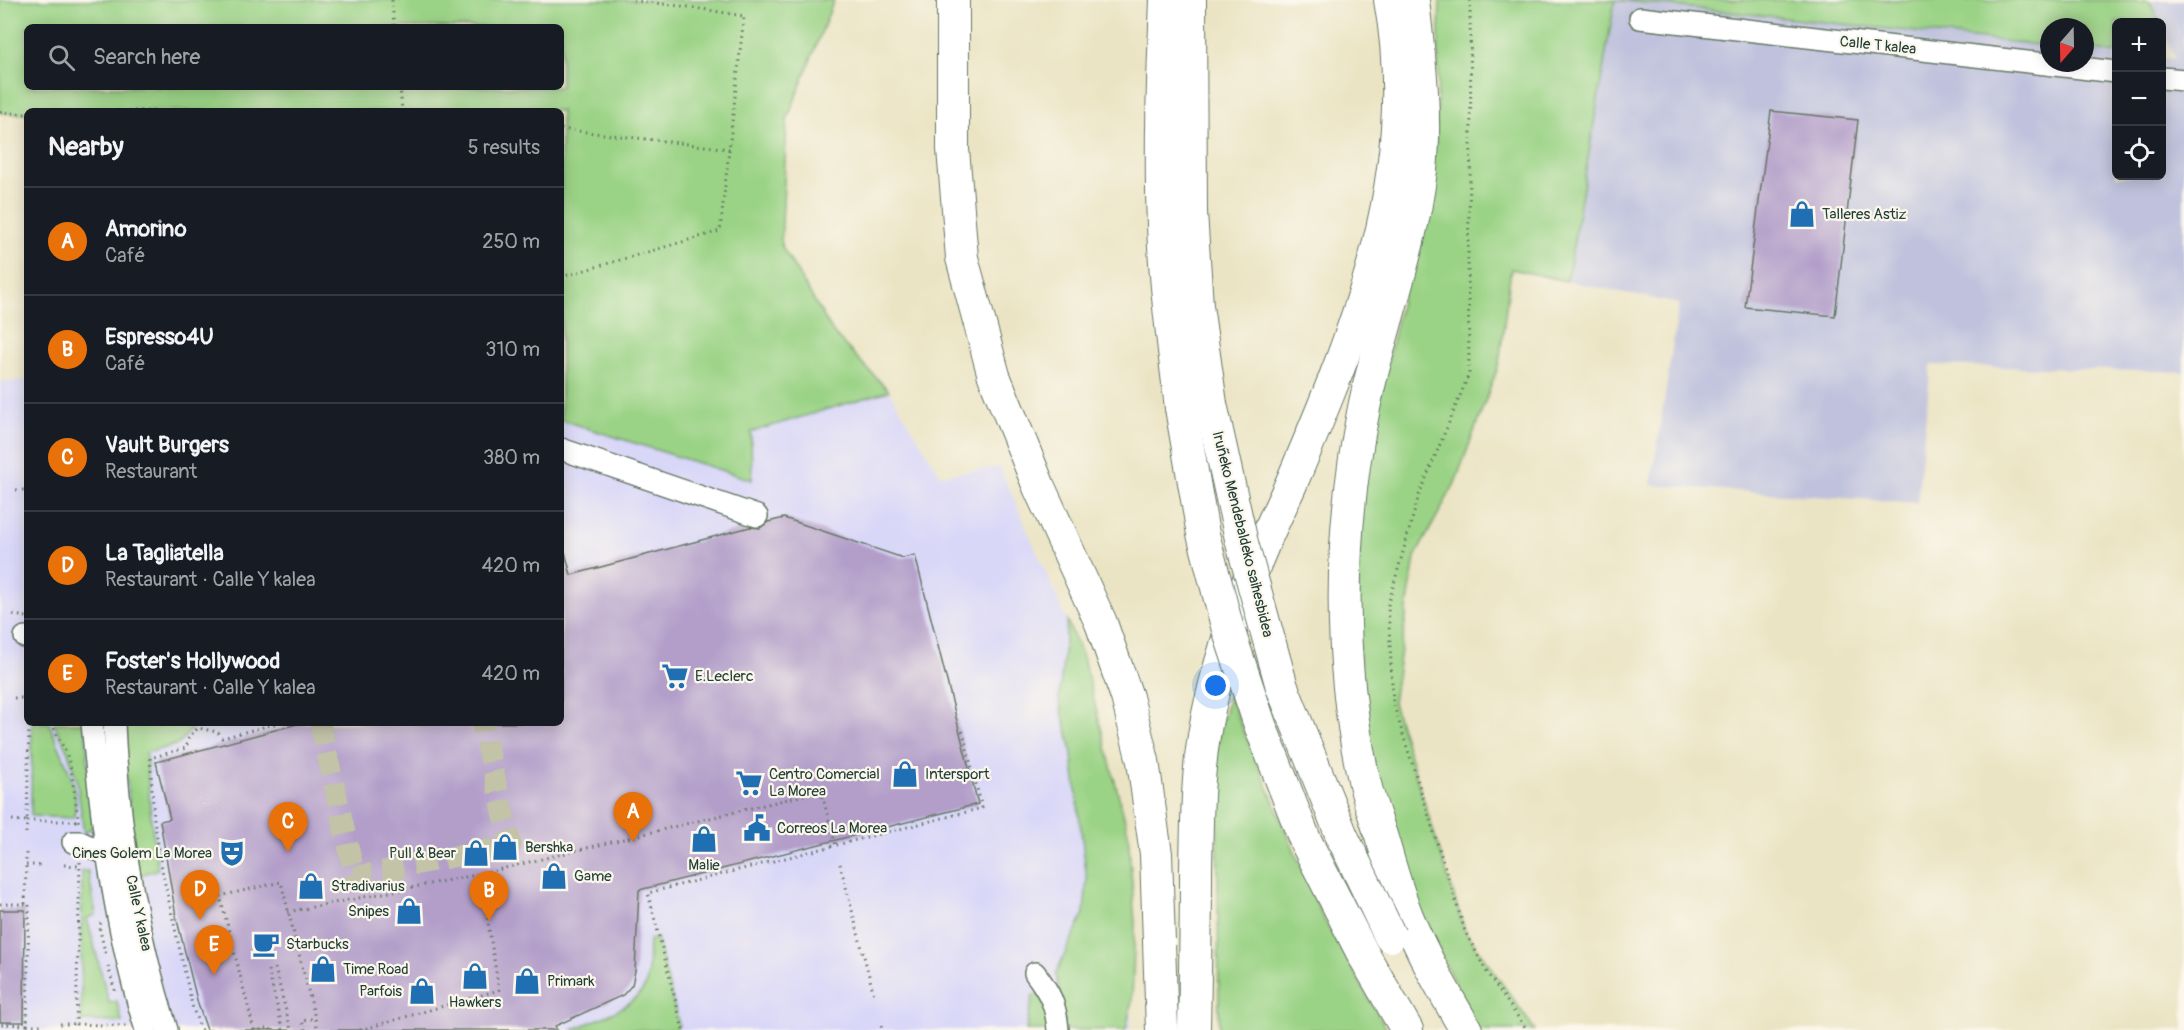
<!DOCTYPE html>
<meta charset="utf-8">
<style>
:root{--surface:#171b24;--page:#242831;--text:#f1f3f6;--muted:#9ea1a6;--line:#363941;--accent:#b45309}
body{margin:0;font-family:Pangolin,sans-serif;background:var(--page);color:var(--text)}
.controls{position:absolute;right:18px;top:18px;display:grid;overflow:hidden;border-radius:9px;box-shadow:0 3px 15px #0003}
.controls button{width:54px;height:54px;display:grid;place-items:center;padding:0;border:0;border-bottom:2px solid var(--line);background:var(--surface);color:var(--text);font:30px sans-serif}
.compass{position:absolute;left:2040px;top:18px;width:54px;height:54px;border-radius:50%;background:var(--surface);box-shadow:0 3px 15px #0003;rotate:200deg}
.you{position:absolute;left:1216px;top:686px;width:21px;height:21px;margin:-15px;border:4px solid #fff;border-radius:50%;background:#1a73e8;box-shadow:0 0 0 9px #1a73e833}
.badge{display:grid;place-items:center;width:39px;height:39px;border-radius:50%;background:var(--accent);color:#fff;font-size:20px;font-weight:700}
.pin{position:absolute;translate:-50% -50px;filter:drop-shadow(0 2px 3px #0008)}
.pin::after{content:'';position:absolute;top:32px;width:21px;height:18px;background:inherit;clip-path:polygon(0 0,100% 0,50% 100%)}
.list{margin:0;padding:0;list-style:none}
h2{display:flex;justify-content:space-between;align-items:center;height:78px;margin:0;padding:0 24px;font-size:26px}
h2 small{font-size:20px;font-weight:400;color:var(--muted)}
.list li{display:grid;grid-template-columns:39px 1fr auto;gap:18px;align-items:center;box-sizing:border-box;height:108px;padding:0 24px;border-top:2px solid var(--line)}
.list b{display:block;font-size:22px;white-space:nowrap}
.list p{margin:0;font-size:20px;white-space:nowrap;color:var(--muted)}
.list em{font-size:20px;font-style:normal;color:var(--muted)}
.icon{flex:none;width:33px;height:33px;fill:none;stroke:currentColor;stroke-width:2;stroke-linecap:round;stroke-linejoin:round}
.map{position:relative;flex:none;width:2184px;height:1030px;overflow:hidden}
.search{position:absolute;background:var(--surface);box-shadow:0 3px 15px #0003;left:24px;top:24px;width:540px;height:66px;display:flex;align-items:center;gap:15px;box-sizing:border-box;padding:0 21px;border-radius:9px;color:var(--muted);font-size:22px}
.panel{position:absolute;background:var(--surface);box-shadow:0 3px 15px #0003;left:24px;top:108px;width:540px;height:618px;border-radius:9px}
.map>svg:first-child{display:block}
</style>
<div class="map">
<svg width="2184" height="1030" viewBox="0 0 2184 1030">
<rect width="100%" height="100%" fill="#fbf7ec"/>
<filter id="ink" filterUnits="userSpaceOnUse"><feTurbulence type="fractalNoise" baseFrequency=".0167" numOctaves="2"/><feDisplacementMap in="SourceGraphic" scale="12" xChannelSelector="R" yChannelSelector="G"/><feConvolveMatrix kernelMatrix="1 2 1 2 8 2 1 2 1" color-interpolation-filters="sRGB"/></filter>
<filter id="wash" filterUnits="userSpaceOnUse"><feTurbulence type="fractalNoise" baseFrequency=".008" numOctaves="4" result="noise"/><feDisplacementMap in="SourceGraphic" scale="24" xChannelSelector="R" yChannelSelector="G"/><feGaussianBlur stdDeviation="1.35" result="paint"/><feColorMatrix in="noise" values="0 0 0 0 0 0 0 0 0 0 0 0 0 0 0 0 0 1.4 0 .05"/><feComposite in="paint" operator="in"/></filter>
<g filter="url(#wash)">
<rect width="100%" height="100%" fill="#ebe4c4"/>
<path fill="#d9d7f8" d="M27 380V723H561V420L751 480V432L889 391 941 475 1000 467 1083 658 1128 832 1135 923 1130 1030H0V382Z"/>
<path fill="#c0c2dd" d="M1615 0 2049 46V63H2085V49L2116 53V176H2162V58H2175L2162 29V22H2159L2149 0H2184V372L1931 365 1917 503 1651 485 1679 304 1567 281Z"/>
<g fill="#9bd386" stroke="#5d885d" stroke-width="1.5" fill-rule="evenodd">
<path d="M0 0H834L787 120 781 245 834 334 889 391 751 432 752 480 561 420V111H27V114L0 113ZM27 27H561V87H27Z"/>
<path d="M1440 0H1615L1567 281 1511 269 1499 364 1455 483 1415 557 1393 703 1465 931 1535 1030H1477L1399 867 1371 757 1356 624 1363 474 1436 142Z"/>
<path d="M1616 0H2149L2159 22H2116V53L2085 49V27H2049V46Z"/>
<path d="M1067 621 1083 658 1128 832 1135 923 1132 1000 1126 1030H1064L1056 973 1084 913 1087 880 1071 747 1059 700Z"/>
<path d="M1229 696 1322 916 1387 1030H1219L1217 742Z"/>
<path d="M32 723H49C58 747 84 792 73 818L31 816Z"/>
<path d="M54 723H85L93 822 92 827 84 834 77 782 68 752Z"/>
<path d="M120 723H200L195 724 179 744 146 753 151 819 158 869 138 876Z"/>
<path d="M82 871H88L96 915 87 918 109 1003 117 1001 122 1022 81 1021Z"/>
<path d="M657 938 679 1025 676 1030H572C593 1020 639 1007 646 983 650 970 648 953 649 940Z"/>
<path d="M1037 994 1041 996 1053 1030H1026L1033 995Z"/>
</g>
<g id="blocks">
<g fill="#b29ec9">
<path d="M1771 111 1858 120 1835 316 1745 307Z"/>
<path d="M784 518 903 558 915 555 978 804 639 890 635 971 632 985 623 995 555 1026 557 1030H207L198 1004 176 916 160 821 170 819 156 762 301 723H561V552H565L571 575 750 527 760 528 768 522Z"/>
<path d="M0 910H25L24 1022H0Z"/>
</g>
</g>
</g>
<g filter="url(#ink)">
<use href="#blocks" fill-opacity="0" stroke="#676" stroke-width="1.5"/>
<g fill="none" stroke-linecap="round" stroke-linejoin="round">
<path stroke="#c2c3a7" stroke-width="21" stroke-dasharray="21 10" stroke-linecap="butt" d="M320 723 355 877 511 845 482 723"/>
<defs>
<g id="minor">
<path d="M1640 18 2116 72"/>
<path d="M2162 78 2184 80"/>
<path d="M561 449 757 516"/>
<path d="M25 637H27"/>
<path d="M92 723C102 827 115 930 146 1030"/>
<path d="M114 723C118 826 136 931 167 1030"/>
<path d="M73 842H80L106 854"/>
<path d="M1035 973C1050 993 1056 1005 1058 1030"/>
</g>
<g id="highway">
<path d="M953 0V149L962 258 994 376 1039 487 1101 623 1127 697 1143 761 1156 854 1162 1030"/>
<path d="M1166 0C1163 75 1160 150 1163 225 1165 287 1174 348 1181 408"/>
<path d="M1190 0 1191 212 1197 306 1211 404"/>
<path d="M1413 0C1419 56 1427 114 1421 170 1412 251 1380 329 1364 408 1339 529 1337 664 1365 784 1370 805 1378 825 1384 845 1391 869 1398 894 1407 916 1423 956 1445 993 1466 1030"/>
<path d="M1363 954 1407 1030"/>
<path d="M1194 1030C1195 977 1196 923 1196 870 1197 814 1197 759 1210 705 1223 648 1243 591 1266 538 1274 520 1283 502 1291 484 1357 329 1422 173 1390 0"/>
</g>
</defs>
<use href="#minor" stroke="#676" stroke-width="24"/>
<use href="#highway" stroke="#676" stroke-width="34"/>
<g stroke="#676" stroke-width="3" stroke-dasharray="1.5 4.5" stroke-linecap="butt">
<path d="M392 0 394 27"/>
<path d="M1470 0 1471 142 1468 252 1469 374 1419 495 1388 605 1393 703 1465 931 1486 971 1527 1030"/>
<path d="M400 87 402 111"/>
<path d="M116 111H238"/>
<path d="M0 112 27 114"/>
<path d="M561 129 730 149"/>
<path d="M561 277 720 231 744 16 689 7 629 0"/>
<path d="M16 490H27"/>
<path d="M13 615 27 617"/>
<path d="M14 698H27"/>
<path d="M51 723 66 752 71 769 79 825"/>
<path d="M12 820 27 821 29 723"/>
<path d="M26 833 27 821H78"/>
<path d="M26 853V865H43"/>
<path d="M80 862 76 1024 127 1026"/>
<path d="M840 864 874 995"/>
<path d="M64 865 79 866"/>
<path d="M0 904H29L27 1025 0 1024"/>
<path d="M25 904 26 865"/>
<path d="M288 912 480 874 821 791 836 846"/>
<path d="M101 923 99 926 106 956"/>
<path d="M108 966 115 991"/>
<path d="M275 968 291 1030"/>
<path d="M268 970 283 1030"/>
<path d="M60 1024H76"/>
<path d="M27 1025H43"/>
<path d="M881 1026 883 1030"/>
<path d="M201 1030 193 1009 163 875 154 819 150 758 186 748 189 737 198 728 218 732 222 738 278 723"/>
<path d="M254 1030 220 896 281 882 318 1030"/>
<path d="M260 1030 270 1027 271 1030"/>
<path d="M305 1030 302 1021 315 1018"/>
<path d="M360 1030 499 990 480 874"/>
<path d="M683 1030 648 893 982 808 962 729"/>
</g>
<use href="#minor" stroke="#fff" stroke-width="21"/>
<use href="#highway" stroke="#fff" stroke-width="32"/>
<defs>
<g id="highway-bridge">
<path d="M1211 404 1242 543 1282 687 1342 836 1390 936"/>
<path d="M1181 408 1203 534 1227 626 1260 725 1305 840 1363 954"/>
</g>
</defs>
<use href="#highway-bridge" stroke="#676" stroke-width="34" stroke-linecap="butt"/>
<use href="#highway-bridge" stroke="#fff" stroke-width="32"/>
</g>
</g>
<defs>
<symbol id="shop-bare" viewBox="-9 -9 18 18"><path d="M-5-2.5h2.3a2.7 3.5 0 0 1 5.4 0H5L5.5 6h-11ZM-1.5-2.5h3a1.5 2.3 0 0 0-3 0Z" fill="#1f6fb2" stroke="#fbf7ec" stroke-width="2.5" paint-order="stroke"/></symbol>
<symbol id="supermarket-bare" viewBox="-9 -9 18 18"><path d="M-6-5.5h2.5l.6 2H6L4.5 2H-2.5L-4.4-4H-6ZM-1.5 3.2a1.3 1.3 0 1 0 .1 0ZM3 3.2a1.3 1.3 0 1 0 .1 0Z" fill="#1f6fb2" stroke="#fbf7ec" stroke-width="2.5" paint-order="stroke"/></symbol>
<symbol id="civic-bare" viewBox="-9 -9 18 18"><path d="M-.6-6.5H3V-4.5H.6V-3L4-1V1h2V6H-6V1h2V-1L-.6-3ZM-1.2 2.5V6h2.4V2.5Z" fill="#1f6fb2" stroke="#fbf7ec" stroke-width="2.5" paint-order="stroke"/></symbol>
<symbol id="theatre-bare" viewBox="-9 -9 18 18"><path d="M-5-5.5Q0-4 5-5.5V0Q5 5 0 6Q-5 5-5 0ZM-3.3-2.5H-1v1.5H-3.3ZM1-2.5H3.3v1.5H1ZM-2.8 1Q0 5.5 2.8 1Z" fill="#1f6fb2" stroke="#fbf7ec" stroke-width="2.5" paint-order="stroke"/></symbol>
<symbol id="cafe-bare" viewBox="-9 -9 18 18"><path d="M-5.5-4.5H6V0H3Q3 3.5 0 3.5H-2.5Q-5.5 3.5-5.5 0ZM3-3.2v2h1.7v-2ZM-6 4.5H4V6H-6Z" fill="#1f6fb2" stroke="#fbf7ec" stroke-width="2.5" paint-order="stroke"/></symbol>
</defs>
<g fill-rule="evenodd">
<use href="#shop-bare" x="1783" y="195" width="38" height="38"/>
<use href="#supermarket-bare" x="656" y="657" width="38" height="38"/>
<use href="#shop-bare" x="886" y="755" width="38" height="38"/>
<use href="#supermarket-bare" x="730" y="764" width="38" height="38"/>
<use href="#civic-bare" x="738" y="809" width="38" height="38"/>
<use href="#shop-bare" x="685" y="820" width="38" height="38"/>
<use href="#shop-bare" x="486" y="828" width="38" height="38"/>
<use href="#theatre-bare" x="213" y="834" width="38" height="38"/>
<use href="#shop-bare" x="457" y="834" width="38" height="38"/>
<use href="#shop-bare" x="535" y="857" width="38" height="38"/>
<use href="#shop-bare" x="292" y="867" width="38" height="38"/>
<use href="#shop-bare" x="390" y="892" width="38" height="38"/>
<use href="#cafe-bare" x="247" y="925" width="38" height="38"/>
<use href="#shop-bare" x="304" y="950" width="38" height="38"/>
<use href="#shop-bare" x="456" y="957" width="38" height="38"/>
<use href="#shop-bare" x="508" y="962" width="38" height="38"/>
<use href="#shop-bare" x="403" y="972" width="38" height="38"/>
</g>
<g text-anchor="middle" stroke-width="4.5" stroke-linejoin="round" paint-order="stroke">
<g font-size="15" fill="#1f3d34" stroke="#fbf7ec">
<text transform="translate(1878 45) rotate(6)" y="5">Calle T kalea</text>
<text transform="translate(1243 534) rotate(76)" y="5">Iruñeko Mendebaldeko saihesbidea</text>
<text transform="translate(139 913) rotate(78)" y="5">Calle Y kalea</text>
</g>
<g font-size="15" fill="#1f3d34" stroke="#fbf7ec" text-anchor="start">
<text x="1822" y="219">Talleres Astiz</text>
<text x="695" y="681">E.Leclerc</text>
<text x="769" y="779">Centro Comercial<tspan x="769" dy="17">La Morea</tspan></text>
<text x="925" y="779">Intersport</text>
<text x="777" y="833">Correos La Morea</text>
<text x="525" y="852">Bershka</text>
<text x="212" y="858" text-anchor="end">Cines Golem La Morea</text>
<text x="456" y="858" text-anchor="end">Pull &amp; Bear</text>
<text x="704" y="870" text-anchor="middle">Malie</text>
<text x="574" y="881">Game</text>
<text x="331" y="891">Stradivarius</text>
<text x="389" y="916" text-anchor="end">Snipes</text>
<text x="286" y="949">Starbucks</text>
<text x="343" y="974">Time Road</text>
<text x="547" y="986">Primark</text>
<text x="402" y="996" text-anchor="end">Parfois</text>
<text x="475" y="1007" text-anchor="middle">Hawkers</text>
</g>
</g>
</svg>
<div class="controls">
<button>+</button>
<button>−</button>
<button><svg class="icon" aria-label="locate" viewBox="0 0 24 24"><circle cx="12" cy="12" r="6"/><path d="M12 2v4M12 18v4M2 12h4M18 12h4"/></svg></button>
</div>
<svg class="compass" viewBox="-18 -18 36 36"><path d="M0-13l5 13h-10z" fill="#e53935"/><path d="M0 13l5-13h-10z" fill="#9ea1a6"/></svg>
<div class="you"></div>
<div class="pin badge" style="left:633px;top:842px;background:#e8710a">A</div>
<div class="pin badge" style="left:489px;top:921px;background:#e8710a">B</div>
<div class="pin badge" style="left:288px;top:852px;background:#e8710a">C</div>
<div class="pin badge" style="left:200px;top:920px;background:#e8710a">D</div>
<div class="pin badge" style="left:214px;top:975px;background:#e8710a">E</div>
<div class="search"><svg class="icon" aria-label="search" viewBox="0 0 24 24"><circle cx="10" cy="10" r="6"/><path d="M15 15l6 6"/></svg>Search here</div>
<section class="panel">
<h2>Nearby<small>5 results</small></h2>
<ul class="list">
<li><span class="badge" style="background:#e8710a">A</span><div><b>Amorino</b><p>Café</p></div><em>250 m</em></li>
<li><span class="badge" style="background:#e8710a">B</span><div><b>Espresso4U</b><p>Café</p></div><em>310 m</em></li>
<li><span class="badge" style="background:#e8710a">C</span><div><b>Vault Burgers</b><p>Restaurant</p></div><em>380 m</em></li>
<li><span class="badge" style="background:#e8710a">D</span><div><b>La Tagliatella</b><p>Restaurant · Calle Y kalea</p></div><em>420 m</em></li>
<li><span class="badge" style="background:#e8710a">E</span><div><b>Foster's Hollywood</b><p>Restaurant · Calle Y kalea</p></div><em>420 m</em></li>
</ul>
</section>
</div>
